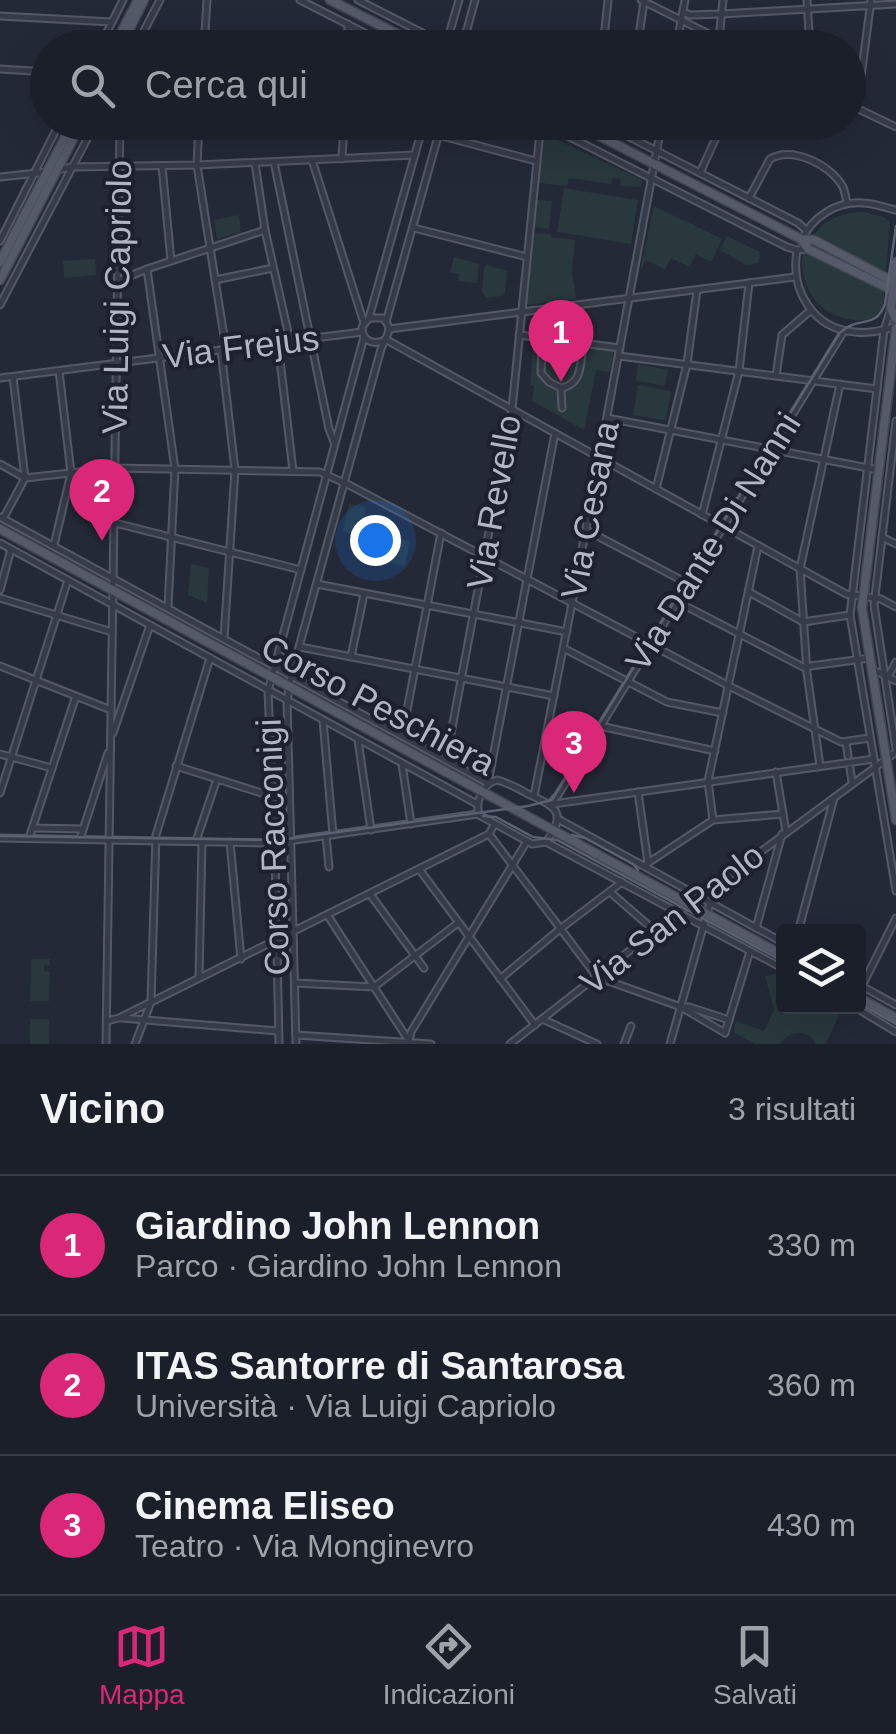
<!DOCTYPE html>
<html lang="it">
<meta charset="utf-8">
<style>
:root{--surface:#1a1f29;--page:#232731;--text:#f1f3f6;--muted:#9fa2a8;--line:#383d46;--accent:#db2777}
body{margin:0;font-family:Helvetica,sans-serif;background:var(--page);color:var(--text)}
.controls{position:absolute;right:30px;bottom:30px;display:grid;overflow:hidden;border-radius:10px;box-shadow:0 10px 40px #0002}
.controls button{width:90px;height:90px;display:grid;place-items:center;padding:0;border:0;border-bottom:2px solid var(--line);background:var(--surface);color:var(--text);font:50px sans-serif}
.you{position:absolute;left:375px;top:540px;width:35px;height:35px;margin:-25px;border:8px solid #fff;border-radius:50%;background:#1a73e8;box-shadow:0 0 0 15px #1a73e833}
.badge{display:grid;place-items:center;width:65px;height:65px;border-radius:50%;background:var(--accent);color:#fff;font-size:32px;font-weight:700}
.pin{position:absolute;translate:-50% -82px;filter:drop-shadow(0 2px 5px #0008)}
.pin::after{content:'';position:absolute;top:52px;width:35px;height:30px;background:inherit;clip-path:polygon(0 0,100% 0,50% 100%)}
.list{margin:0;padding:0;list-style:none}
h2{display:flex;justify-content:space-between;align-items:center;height:130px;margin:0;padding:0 40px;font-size:42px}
h2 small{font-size:32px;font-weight:400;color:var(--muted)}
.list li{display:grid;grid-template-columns:65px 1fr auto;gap:30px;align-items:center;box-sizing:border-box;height:140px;padding:0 40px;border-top:2px solid var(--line)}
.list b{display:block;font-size:38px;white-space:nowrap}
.list p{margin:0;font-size:32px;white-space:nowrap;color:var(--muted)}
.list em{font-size:32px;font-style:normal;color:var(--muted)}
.icon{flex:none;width:55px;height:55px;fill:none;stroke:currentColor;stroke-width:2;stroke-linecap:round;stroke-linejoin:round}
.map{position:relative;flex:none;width:896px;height:1044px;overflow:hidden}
.search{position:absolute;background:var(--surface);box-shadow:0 10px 40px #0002;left:30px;right:30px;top:30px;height:110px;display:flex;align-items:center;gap:25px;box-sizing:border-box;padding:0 35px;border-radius:55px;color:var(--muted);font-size:38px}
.sheet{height:550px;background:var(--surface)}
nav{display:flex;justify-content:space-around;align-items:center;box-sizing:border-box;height:140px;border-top:2px solid var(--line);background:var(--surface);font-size:28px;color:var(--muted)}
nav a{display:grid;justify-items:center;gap:5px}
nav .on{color:var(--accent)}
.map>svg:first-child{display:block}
</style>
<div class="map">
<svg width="896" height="1044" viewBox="0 0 896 1044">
<rect width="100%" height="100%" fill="#232937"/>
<g fill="#28383c">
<path d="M549 136 642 180 641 187 620 186 621 179 613 178 611 184 569 178 567 186 538 183 542 141Z"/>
<path d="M564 188 638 200 631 244 557 232Z"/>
<path d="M536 200 552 201 549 229 534 227Z"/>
<path d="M654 206 722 239 711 262 696 254 689 267 671 258 665 270 646 260 640 271Z"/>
<path d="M864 212 884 217 890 222 886 272 814 235C825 218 845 212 864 212Z"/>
<path d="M239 215 241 232 217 239 214 220Z"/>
<path d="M533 233 551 234V237L575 240 572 271 576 299 526 305Z"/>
<path d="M727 236 760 252 758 263 746 265 720 250Z"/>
<path d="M803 252 884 292C884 300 884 309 878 315 872 320 862 320 854 320 819 317 798 287 803 252Z"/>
<path d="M454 257 479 264 477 283 458 281 459 274 450 272Z"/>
<path d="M95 259 96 275 64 278 63 261Z"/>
<path d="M487 265 507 271 505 293 502 296 486 298 482 293 484 267Z"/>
<path d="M534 335 615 343 610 372 596 370 584 430 532 401 534 386 530 385Z"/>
<path d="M638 364 668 370 665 386 636 381Z"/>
<path d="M638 385 671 391 666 421 633 415Z"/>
<path d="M349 504 366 507 360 536 343 532Z"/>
<path d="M395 538 410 541 405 566 390 563Z"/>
<path d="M191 564 209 568 207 603 188 595Z"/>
<path d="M31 959H50V965L44 966V971L50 972 49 1001H30Z"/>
<path d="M778 973 783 976 784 1006 842 1008 826 1044H816C807 1028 790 1031 780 1044H755L733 1032 736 1021 764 1031 774 1010 765 976Z"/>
<rect x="30" y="1019" width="19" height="25"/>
</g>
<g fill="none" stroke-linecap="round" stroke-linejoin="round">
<defs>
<g id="minor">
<path d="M300 0 394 48"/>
<path d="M358 0 452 48"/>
<path d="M641 0 737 48"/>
<path d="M807 0 810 48"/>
<path d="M683 12 690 15 721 14 896 4"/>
<path d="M0 16 112 22"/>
<path d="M719 39 723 0"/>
<path d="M446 45 459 0"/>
<path d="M99 48 123 0"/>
<path d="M135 48 160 0"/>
<path d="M204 48 207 0"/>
<path d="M347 48 348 24"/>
<path d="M462 48 475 0"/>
<path d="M603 48 608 0"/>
<path d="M637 48 644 2"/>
<path d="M676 48 685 0"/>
<path d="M0 69 48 72"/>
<path d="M848 104 896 127"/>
<path d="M857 108 871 0"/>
<path d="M199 122 197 165 226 349"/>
<path d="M600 122 798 223 806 230"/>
<path d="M542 123 787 247 797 250 808 249"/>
<path d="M438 135 536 161"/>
<path d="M342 159 344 122"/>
<path d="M312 160 364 323"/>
<path d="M274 162 329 429 334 442"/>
<path d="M255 163 265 230 290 341"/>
<path d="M162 166 171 261"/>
<path d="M57 170 72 167 197 165 415 155"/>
<path d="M700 173 723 122"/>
<path d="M0 177 47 172"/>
<path d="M749 198 770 159C793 146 831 165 843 187 845 192 846 198 847 203"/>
<path d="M414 228 527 257"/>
<path d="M0 241 60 122"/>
<path d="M801 241C812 217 836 201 863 203 874 203 885 208 896 210"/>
<path d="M797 251C790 290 813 329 855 332 869 334 882 330 895 327"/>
<path d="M147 269 175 469 168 607"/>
<path d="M215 280 273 268"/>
<path d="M118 281 147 269 265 230"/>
<path d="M0 305 96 122"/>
<path d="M890 311 884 330 850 615 896 891"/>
<path d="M386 322 442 122"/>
<path d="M389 329 795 277"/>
<path d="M519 335 620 348"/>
<path d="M535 337 542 346 541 373 549 382 561 388C584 384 579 362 584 344"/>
<path d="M385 339 846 594 881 599 896 607"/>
<path d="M383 341C371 345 362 340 362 327L369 318 424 122"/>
<path d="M278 343 293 471"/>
<path d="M221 350 235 470 224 638"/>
<path d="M619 356 877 389"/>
<path d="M776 376 782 335 811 310"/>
<path d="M0 378 362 332"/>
<path d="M561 388 562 408"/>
<path d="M607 418 879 470"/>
<path d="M896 421 874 605 896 749"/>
<path d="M0 464 25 478 115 468 320 472 349 485 729 686 841 742 870 738"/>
<path d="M656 489 687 364 697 290"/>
<path d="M702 515 739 371 749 283"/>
<path d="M0 517 488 783 555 433"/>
<path d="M4 517 25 478 13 377"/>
<path d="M115 523 301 570"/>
<path d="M586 530 687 583"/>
<path d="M882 537 896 544"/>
<path d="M0 543 477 804"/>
<path d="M54 545 71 473 59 371"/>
<path d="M317 584 567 632"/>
<path d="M0 590 11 549"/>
<path d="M749 592 803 622 850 615"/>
<path d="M0 598 112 632"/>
<path d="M676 601 803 667 870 658"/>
<path d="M300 647 554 696"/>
<path d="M565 649 667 702 723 713"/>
<path d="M279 654 285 662 293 661 296 657"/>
<path d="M351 657 364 594"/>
<path d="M0 666 111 710"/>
<path d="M872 672H878L896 681"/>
<path d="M888 677 896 662"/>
<path d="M323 720 333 835"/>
<path d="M600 726 715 751"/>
<path d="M113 733 150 625"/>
<path d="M402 736 441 533"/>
<path d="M358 740 371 830"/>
<path d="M846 742 848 756"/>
<path d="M0 754 52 768"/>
<path d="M446 760 512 409 541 122"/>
<path d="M402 764 411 824"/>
<path d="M176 766 271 796"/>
<path d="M820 766 807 673 800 569 840 384"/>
<path d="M850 768 852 783"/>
<path d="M776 772 786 832"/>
<path d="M497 780C508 783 518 788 528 794 556 807 568 812 546 842L532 844 479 815C475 802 482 784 497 780Z"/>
<path d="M638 792 648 863"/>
<path d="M0 793 68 580"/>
<path d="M534 796 572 603 662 122"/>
<path d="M550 804 558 795 844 331"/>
<path d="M553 804 874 759"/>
<path d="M558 819 784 943"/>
<path d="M713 820 708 781 758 546"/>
<path d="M33 828 83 829"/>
<path d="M489 834 597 977 681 1007 725 1033"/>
<path d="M326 836 329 867"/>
<path d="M0 838 274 843 478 814"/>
<path d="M29 838 76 696"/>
<path d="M80 839 108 753"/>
<path d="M196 841 217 779"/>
<path d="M230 842 241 959"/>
<path d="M546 842 784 969"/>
<path d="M645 865 713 820 783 814"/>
<path d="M419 869 535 1025"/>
<path d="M610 892 655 931"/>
<path d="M370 894 424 968"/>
<path d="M328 916 409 1041"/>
<path d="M756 928 782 834"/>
<path d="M798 932 834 798"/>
<path d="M199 978 202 842"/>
<path d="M500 979 560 929 622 882"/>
<path d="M295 983 374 987 458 923"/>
<path d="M858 984 896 1005"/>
<path d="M862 986 896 918"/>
<path d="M853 1006 896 1032"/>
<path d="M684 1007H689L729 1020"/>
<path d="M122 1018 278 1031"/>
<path d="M542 1019 597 1044"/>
<path d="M107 1021 119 1018 489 834 494 825"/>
<path d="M725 1033 750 951"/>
<path d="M296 1035 431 1044"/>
<path d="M409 1041 411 1032 527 841"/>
<path d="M106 1044 120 122"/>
<path d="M135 1044 151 1002 156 835 210 658"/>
<path d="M279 1044 275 853 268 691 364 337"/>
<path d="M296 1044 287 701 291 676 381 349C385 337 395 330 383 318H369"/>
<path d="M510 1044 679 912 896 752"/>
<path d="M624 1044 631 1026"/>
<path d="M670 1044 710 903"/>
</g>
<g id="major">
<path d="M330 0 425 48"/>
<path d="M113 48 138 0"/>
<path d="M120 48 144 0"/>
<path d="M572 122 801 239 814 240 896 283"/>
<path d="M801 239 808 249 896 292"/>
<path d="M0 262 73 122"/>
<path d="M896 262 891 309 896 319"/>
<path d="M0 280 82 122"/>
<path d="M896 328 862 608 896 820"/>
<path d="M0 529 784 956"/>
<path d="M858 997 896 1018"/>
</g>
</defs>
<use href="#minor" stroke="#545966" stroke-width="9"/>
<use href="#major" stroke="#404551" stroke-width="11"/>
<use href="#minor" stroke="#363b48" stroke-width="5"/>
<use href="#major" stroke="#545a68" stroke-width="8"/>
<g stroke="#5b6171" stroke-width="2.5">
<path d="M483 816 496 817 533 837 557 840 784 962"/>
<path d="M572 835 585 838 633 864 638 870"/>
<path d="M0 836 280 840 528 806 552 800 839 334C858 314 875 331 885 304L896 226"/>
<path d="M858 1003 896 1024"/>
</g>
</g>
<g text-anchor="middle" stroke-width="8" stroke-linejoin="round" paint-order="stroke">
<g font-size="35" fill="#b1b6c4" stroke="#1c212d">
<text transform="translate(117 297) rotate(-89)" y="12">Via Luigi Capriolo</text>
<text transform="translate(241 347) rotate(-7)" y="12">Via Frejus</text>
<text transform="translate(494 502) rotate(-80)" y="12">Via Revello</text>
<text transform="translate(590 510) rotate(-79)" y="12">Via Cesana</text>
<text transform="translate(713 542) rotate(-58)" y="12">Via Dante Di Nanni</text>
<text transform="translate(378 705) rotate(28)" y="12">Corso Peschiera</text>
<text transform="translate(273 847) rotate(-92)" y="12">Corso Racconigi</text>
<text transform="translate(672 919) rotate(-38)" y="12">Via San Paolo</text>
</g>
</g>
</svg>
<div class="controls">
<button><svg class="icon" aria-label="layers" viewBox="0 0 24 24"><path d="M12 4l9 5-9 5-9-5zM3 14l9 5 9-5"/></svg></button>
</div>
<div class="you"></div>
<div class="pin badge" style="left:561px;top:382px">1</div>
<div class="pin badge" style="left:102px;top:541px">2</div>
<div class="pin badge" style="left:574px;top:793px">3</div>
<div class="search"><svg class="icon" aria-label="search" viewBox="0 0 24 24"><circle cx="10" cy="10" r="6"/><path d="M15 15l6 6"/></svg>Cerca qui</div>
</div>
<section class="sheet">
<h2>Vicino<small>3 risultati</small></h2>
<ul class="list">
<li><span class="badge">1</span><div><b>Giardino John Lennon</b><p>Parco · Giardino John Lennon</p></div><em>330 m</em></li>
<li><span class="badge">2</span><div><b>ITAS Santorre di Santarosa</b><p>Università · Via Luigi Capriolo</p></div><em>360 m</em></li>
<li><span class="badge">3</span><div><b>Cinema Eliseo</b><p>Teatro · Via Monginevro</p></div><em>430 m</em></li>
</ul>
</section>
<nav>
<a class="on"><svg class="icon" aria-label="map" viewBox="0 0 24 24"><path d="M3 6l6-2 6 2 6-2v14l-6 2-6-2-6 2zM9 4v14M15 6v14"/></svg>Mappa</a>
<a><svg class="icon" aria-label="directions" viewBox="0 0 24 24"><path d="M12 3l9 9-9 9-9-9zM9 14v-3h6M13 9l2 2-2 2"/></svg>Indicazioni</a>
<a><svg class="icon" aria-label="saved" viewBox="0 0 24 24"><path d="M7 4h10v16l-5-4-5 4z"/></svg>Salvati</a>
</nav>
